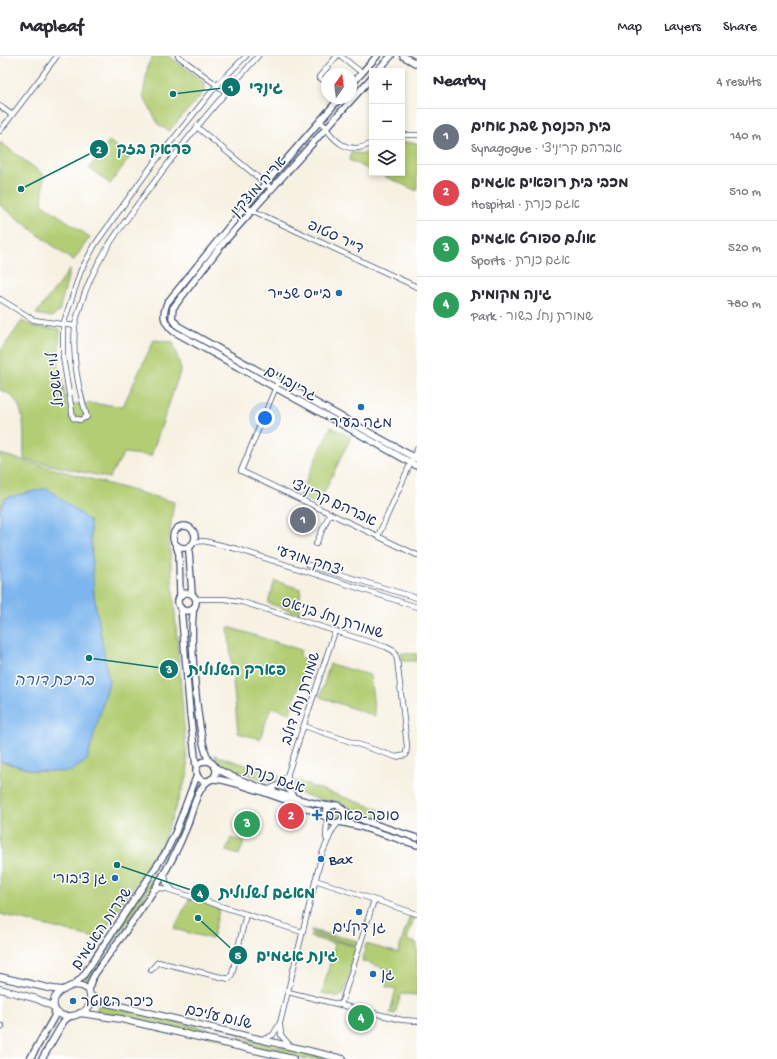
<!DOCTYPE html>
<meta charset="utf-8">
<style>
:root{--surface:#fff;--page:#f2f2f3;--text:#2b2b33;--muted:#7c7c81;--line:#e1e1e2;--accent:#1f6fb2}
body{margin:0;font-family:"Gochi Hand","Playpen Sans Hebrew",sans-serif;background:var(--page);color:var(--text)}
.controls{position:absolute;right:12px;top:12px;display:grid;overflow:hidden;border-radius:0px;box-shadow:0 2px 6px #0003}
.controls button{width:36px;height:36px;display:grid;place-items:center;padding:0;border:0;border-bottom:1px solid var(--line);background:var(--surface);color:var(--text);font:20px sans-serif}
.compass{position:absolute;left:321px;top:12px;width:36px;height:36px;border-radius:50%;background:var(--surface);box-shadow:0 2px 6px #0003;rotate:14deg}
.you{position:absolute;left:265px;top:362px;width:14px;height:14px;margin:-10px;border:3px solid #fff;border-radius:50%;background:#1a73e8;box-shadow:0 0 0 6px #1a73e833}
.badge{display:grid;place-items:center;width:26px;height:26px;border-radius:50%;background:var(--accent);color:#fff;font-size:13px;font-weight:700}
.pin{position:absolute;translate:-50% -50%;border:2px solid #fff;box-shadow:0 1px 4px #0006}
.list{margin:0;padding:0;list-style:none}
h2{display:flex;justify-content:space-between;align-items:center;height:52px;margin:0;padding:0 16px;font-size:17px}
h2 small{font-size:13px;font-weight:400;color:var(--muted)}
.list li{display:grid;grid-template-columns:26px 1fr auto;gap:12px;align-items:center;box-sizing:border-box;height:56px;padding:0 16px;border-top:1px solid var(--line)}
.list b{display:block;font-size:15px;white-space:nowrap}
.list p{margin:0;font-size:13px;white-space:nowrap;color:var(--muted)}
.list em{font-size:13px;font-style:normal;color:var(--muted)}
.icon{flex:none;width:22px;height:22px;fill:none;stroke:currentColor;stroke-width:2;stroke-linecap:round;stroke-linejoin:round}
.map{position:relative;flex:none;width:417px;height:1003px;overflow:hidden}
header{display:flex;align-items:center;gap:24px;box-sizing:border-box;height:56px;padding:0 20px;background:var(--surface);border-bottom:1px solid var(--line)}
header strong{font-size:19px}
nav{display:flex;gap:22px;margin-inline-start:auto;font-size:14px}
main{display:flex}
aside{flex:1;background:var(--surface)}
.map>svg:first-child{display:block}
</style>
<header>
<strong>Mapleaf</strong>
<nav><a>Map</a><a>Layers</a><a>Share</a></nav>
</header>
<main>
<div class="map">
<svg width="417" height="1003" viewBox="0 0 417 1003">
<rect width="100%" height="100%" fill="#fff"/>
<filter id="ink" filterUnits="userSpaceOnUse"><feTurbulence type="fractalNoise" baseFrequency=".025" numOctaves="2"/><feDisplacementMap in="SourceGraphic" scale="8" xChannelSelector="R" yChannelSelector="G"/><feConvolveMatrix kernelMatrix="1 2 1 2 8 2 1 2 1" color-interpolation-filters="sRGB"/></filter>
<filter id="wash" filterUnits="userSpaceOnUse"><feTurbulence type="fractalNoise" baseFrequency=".012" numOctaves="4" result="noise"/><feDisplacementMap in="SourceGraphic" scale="16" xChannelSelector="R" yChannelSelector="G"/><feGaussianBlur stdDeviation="0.9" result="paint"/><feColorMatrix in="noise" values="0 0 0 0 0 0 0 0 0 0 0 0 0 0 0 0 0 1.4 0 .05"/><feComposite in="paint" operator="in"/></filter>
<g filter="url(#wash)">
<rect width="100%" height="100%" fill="#f7f1e2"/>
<g fill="#b2cd73" stroke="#667e68">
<path d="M153 0H169L204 26V36L169 75 159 69 143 40 148 9Z"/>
<path d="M109 85 130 101 110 128 89 112Z"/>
<path d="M0 86 44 119 42 148 90 181 73 205 0 149Z"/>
<path d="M402 86 417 87V135L377 117H402Z"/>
<path d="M372 93V115L349 104 351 96 364 98Z"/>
<path d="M70 213 59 256 52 261 36 258Z"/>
<path d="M22 265 35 271 60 273 59 309 67 350 83 347 123 350 154 284 173 286 181 313 151 400 124 397 109 422 24 403C23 379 29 342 0 334V296Z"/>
<path d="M331 371 351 381 318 449 299 440Z"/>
<path d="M0 398 174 446 169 483 188 718 162 788 99 883 0 858Z"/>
<path d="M275 525 301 533 299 558 268 547Z"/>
<path d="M228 571 301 594 299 601 307 604 290 657 271 651 260 683 238 677Z"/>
<path d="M401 597 417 598V605H403Z"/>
<path d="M330 608 370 619 375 660 320 641Z"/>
<path d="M215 699 282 721 278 726H271L226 711C220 708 215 706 215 699Z"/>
<path d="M294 724 387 756 384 765 351 754 340 746 324 745 296 736 294 733Z"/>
<path d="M197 727 201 728 169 804 86 928 81 926 168 798Z"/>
<circle cx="335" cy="759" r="7"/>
<path d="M231 782 244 786 239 799 226 795Z"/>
<path d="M189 843 220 851 212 883 174 873Z"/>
<path d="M410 859 414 861 407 884 417 887V939L401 938 395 958 390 957 396 933 386 931 390 914 362 905 366 888 398 897Z"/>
<path d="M311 874 358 885 357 890 311 876Z"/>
<path d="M311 878 357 891 344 938 338 941 322 937 335 888 310 881Z"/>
<path d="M99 947 330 1003H306L128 961 96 956Z"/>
<path d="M357 955 369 958 366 969 354 966Z"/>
</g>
<path fill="#7db6ee" stroke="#4c72a6" d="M47 432 90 465 94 539 109 626 87 704 70 716 34 715 0 705V454L5 442Z"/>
</g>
<g filter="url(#ink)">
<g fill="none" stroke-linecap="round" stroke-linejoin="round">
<defs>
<g id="minor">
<path d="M178 0 226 36"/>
<path d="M246 0 217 29 153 108 96 187 81 214 63 269V301L73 362 80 364 87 361C78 332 72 303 75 271 75 264 79 256 81 248 94 206 117 176 143 141 179 92 217 45 258 0"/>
<path d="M341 0 362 17"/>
<path d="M327 27 319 21 337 0"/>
<path d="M0 50 12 59"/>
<path d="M320 64C333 84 347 101 372 87"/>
<path d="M197 71 272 133"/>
<path d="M0 75 57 0"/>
<path d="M402 79H417"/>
<path d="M245 151 417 231"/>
<path d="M0 243 34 264 75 270"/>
<path d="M278 326 241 415 417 499"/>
<path d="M378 480 417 393"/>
<path d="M194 486 204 485 237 493 417 551"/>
<path d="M316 488 330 457"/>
<path d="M309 509 417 542"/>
<path d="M196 543H225L242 546 386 591 394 595 397 603 407 690 406 699 396 701 304 670"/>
<path d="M269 733 280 728 286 721"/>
<path d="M296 742 287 732 288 717 335 575"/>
<path d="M326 782 327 763"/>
<path d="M165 817 166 827 172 833"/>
<path d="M315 824 417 858"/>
<path d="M153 834 160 832 167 833 302 876"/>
<path d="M151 914 158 906 229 923 232 918 246 858"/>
<path d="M288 936 402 964 417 965"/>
<path d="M341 949 374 844"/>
<path d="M280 969 281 979 290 990"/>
<path d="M0 972 2 970"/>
<path d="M262 984 273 979 280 967 322 798 332 775 338 767"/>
</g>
<g id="tertiary">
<path d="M403 0 417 8"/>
<path d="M377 15 391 0"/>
<path d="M372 21 224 186 173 252 172 262 178 270 417 403"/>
<path d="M351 29 377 0"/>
<path d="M340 42 245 151 167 247C162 260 163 265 173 275L417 410"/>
<circle cx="184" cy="481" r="11"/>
<path d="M176 489 179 498 180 540"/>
<path d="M190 490 189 496 192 538"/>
<circle cx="187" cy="546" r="9"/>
<path d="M194 551C189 578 197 682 209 705"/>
<path d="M181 552 190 657 196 710"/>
<circle cx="206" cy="715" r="10"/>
<path d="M215 711C231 724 309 748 330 750"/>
<path d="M211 723C227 721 310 752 326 761"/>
<circle cx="335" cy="758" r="9"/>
<path d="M344 755 365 765 417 782"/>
<path d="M340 766 358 770 417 789"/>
<path d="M74 929 83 920 166 796 176 775 197 719"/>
<path d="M89 934 91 925 95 918C127 872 165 826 185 775 192 760 195 735 208 725"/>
<path d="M30 1003 54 961 55 954"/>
<path d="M42 1003 64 965 70 960"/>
</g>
<g id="secondary">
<path d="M0 921 53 933 63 934"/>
<path d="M74 929 82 930 89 934 91 947C86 959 64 966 55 954 49 939 63 933 74 929Z"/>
<path d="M0 933 37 943 54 951"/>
<path d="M91 940 103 946 343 1003"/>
<path d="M80 957 121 963 293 1003"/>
</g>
</defs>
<use href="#minor" stroke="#3c4c72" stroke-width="6"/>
<use href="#tertiary" stroke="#3c4c72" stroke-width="8"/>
<use href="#secondary" stroke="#3c4c72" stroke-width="8"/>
<use href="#minor" stroke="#fff" stroke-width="4.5"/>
<use href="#tertiary" stroke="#fff" stroke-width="5.5"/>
<use href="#secondary" stroke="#fff" stroke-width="6"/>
</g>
</g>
<g fill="#1f6fb2" stroke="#fff" stroke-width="1.5">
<circle cx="339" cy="237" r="4"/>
<circle cx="361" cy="351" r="4"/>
<path d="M315 753h4v4h4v4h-4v4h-4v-4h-4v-4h4z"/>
<circle cx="321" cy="803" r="4"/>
<circle cx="115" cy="822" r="4"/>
<circle cx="359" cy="856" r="4"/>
<circle cx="373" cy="918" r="4"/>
<circle cx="73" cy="945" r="4"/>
</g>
<g text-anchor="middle" stroke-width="3" stroke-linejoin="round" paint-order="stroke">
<g font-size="15" fill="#1b2f5e" stroke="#fff">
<text transform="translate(258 130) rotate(-48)" y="5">אריה מוצקין</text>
<text transform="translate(336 180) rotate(25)" y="5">ד"ר סטופ</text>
<text transform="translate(55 324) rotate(-97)" y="5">לוי אשכול</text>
<text transform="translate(291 327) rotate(29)" y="5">גרינבויים</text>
<text transform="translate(334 446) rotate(25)" y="5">אברהם קריניצי</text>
<text transform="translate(310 504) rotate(18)" y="5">יצחק מודעי</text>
<text transform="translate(333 561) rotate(18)" y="5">שמורת נחל בניאס</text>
<text transform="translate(300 642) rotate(-72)" y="5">שמורת נחל דולב</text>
<text transform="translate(275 722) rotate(19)" y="5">אגם כנרת</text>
<text transform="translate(101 872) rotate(-56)" y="5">שדרות האגמים</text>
<text transform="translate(219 960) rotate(13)" y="5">שלום עליכם</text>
</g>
<g font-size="15" fill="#1b2f5e" stroke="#fff" text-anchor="start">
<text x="331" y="242" text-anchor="end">בי"ס שז"ר</text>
<text x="361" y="371" text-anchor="middle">מגה בעיר</text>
<text x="325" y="764">סופר-פארם</text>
<text x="329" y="808">Bax</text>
<text x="107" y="827" text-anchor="end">גן ציבורי</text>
<text x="359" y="876" text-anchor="middle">גן דקלים</text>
<text x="381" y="923">גן</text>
<text x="81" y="950">כיכר השוטר</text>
</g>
<g font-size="16" font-style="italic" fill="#3d5e90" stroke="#fff">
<text x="54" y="629">בריכת דורה</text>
</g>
</g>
<path fill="none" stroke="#0f766e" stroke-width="1.5" d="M173 38L231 31M21 133L99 93M89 602L169 613M117 809L200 837M198 862L238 899"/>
<g fill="#0f766e" stroke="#fff" stroke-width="1.5">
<circle cx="173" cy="38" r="4"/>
<circle cx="21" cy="133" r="4"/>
<circle cx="89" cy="602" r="4"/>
<circle cx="117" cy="809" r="4"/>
<circle cx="198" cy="862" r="4"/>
<circle cx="231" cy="31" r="10"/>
<circle cx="99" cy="93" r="10"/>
<circle cx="169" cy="613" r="10"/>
<circle cx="200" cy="837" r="10"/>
<circle cx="238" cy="899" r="10"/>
</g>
<g font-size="12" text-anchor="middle" font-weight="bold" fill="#fff">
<text x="231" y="35">1</text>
<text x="99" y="97">2</text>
<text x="169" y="617">3</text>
<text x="200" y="841">4</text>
<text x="238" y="903">5</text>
</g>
<g font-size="16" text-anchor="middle" font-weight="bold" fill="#0f766e" stroke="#fff" stroke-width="3" stroke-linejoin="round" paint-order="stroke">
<text x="266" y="37">גינדי</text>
<text x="154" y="98">פראק בזק</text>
<text x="237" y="619">פארק השלולית</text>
<text x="267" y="842">מאגם לשלולית</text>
<text x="297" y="905">גינת אגמים</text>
</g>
</svg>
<div class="controls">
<button>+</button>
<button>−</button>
<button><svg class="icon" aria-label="layers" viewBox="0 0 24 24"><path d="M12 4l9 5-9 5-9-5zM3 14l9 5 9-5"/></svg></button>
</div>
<svg class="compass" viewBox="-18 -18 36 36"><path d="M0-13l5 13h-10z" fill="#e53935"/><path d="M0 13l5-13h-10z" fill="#7c7c81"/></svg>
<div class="you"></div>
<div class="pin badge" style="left:303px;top:464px;background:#6b7280">1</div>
<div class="pin badge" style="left:291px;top:760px;background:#e0444e">2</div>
<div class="pin badge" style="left:247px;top:768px;background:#2e9e5b">3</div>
<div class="pin badge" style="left:361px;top:962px;background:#2e9e5b">4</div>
</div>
<aside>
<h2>Nearby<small>4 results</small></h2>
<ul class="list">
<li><span class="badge" style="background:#6b7280">1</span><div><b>בית הכנסת שבת אחים</b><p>Synagogue · אברהם קריניצי</p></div><em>140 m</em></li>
<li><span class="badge" style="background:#e0444e">2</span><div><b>מכבי בית רופאים אגמים</b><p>Hospital · אגם כנרת</p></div><em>510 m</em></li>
<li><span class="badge" style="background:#2e9e5b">3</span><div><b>אולם ספורט אגמים</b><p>Sports · אגם כנרת</p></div><em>520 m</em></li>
<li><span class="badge" style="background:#2e9e5b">4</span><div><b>גינה מקומית</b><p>Park · שמורת נחל בשור</p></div><em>780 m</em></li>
</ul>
</aside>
</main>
